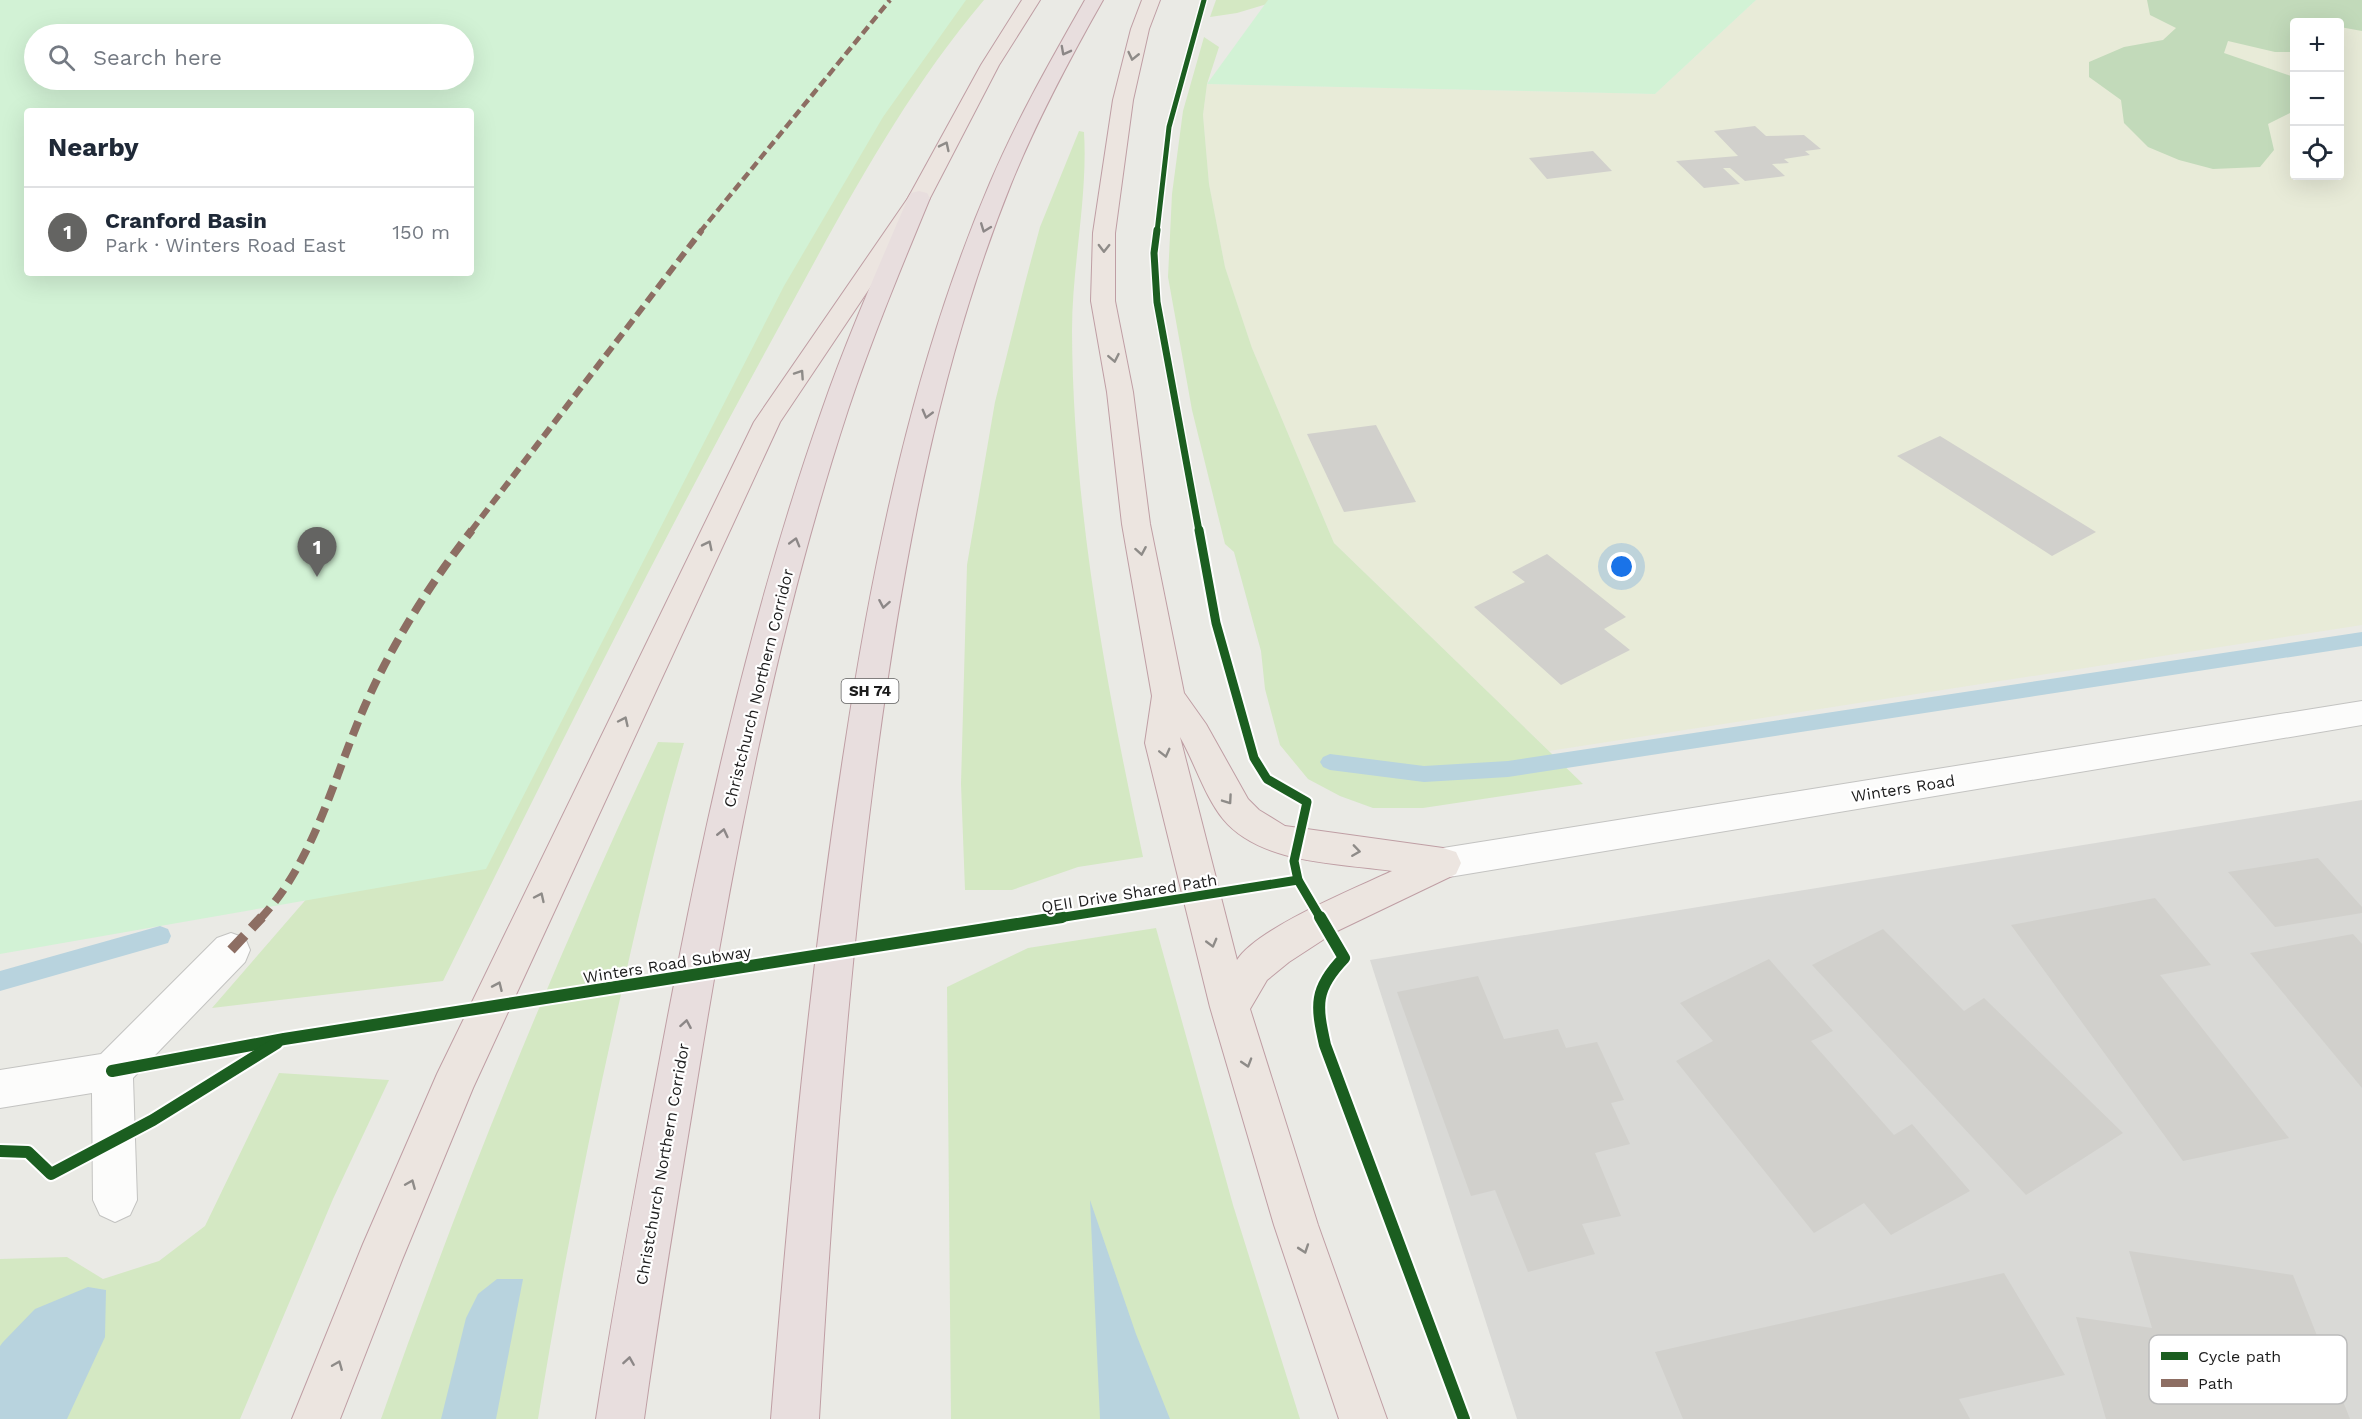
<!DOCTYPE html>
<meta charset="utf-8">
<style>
:root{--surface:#fff;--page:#f2f2f3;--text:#1f2937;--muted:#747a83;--line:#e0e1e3;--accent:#646462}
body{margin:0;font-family:"Work Sans",sans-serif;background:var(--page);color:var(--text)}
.controls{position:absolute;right:18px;top:18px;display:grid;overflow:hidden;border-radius:6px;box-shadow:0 6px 24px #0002}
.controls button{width:54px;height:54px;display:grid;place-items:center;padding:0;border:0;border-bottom:2px solid var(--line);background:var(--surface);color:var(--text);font:30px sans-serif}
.you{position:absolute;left:1622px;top:567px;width:21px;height:21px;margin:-15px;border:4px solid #fff;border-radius:50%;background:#1a73e8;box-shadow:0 0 0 9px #1a73e833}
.badge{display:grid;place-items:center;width:39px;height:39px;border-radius:50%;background:var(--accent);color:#fff;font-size:20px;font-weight:700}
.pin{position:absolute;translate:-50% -50px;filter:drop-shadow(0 2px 3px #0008)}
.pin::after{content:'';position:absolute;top:32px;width:21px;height:18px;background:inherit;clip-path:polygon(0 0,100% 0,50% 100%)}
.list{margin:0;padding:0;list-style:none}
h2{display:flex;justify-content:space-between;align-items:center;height:78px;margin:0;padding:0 24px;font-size:26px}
h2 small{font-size:20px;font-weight:400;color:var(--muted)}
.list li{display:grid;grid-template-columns:39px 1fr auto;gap:18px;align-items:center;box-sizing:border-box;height:90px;padding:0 24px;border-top:2px solid var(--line)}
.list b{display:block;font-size:22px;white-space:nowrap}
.list p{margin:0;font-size:20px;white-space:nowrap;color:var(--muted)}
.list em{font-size:20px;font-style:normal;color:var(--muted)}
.icon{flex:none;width:33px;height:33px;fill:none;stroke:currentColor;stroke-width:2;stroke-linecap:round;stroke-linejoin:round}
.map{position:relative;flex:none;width:2362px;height:1419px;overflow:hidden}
.search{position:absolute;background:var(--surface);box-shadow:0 6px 24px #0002;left:24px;top:24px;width:450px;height:66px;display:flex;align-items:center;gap:15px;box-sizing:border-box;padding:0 21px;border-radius:33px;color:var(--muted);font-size:22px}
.panel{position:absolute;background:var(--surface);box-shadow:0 6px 24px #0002;left:24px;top:108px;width:450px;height:168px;border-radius:6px}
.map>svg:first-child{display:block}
</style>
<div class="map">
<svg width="2362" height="1419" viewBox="0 0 2362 1419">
<rect width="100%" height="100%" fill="#eaeae5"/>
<path fill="#d9d9d6" d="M2362 800V1419H1517L1370 960Z"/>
<path fill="#e8ebd8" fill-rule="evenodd" d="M1756 0H2362V625L1549 751 1334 543 1252 348 1225 267 1209 184 1203 115 1207 84 1655 94ZM2294 22H2340V176H2294Z"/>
<g fill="#d4e8c3">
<path d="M904 0H984C895 105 833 229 767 349 653 557 548 769 443 981L212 1008 361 836Z"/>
<path d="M1216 0H1280L1237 13 1210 17Z"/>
<path d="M1204 37 1219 47 1207 84 1203 115 1209 184 1225 267 1252 348 1334 543 1583 784 1423 808H1373L1340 796 1308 779 1280 745 1265 689 1261 651 1234 552 1225 544 1192 410 1168 277 1172 194 1183 111Z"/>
<path d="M1079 131 1084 132C1088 197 1072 265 1072 331 1073 509 1106 684 1143 857L1078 867 1012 890H965L961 784 967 565 995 402 1025 283 1040 227Z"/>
<path d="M658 742 684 743C661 821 643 898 625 977 591 1125 562 1269 538 1419H381C462 1189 553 963 658 742Z"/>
<path d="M1156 928 1233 1205 1300 1419H951L947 987 1028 948Z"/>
<path d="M279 1073 389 1080 333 1199 240 1419H0V1259L67 1257 103 1279 159 1261 205 1226Z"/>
</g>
<path fill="#c2daba" d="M2147 0H2362V31L2340 27V22H2294V52H2275L2228 41 2224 53 2294 77V111L2268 124 2274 150 2260 167 2213 169 2179 160 2148 147 2124 123 2121 100 2089 77V62L2124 47 2163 40 2176 28 2150 15Z"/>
<g fill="#d2f2d5" fill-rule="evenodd">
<path d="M0 0H966L883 117 784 286 486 869 0 954ZM34 34H464V80H34ZM27 111H471V273H27Z"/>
<path d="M1268 0H1756L1655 94 1207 84Z"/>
</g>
<g fill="#b8d3de">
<path d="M1090 1200 1136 1334 1170 1419H1100Z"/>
<path d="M497 1279H523L496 1419H441L466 1318 478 1294Z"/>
<path d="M88 1287 106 1290 105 1337 67 1419H0V1346L3 1342 35 1309Z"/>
</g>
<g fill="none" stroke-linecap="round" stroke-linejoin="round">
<g fill="#b8d3de" fill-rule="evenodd">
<path d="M2362 632V646L1508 777 1424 782 1330 770 1323 767 1320 762 1323 757 1330 754 1424 766 1508 761Z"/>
<path d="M160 926 168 929 171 936 168 943 0 991V971Z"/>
</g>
</g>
<g fill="#d1d0cc">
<path d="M1755 126 1766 136 1804 135 1821 149 1805 151 1810 155 1784 159 1789 163 1772 164 1785 176 1745 181 1730 168H1723L1740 184 1704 188 1676 161 1738 156 1714 131Z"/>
<path d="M1593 151 1612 171 1547 179 1529 158Z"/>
<path d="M1376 425 1416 502 1344 512 1307 434Z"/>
<path d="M1940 436 2096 532 2052 556 1897 456Z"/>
<path d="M1547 554 1626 617 1604 629 1630 650 1561 685 1474 607 1525 582 1512 572Z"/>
<path d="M2318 858 2362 907V913L2275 927 2228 872Z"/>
<path d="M2155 898 2211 965 2160 975 2289 1138 2183 1161 2011 925Z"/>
<path d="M1883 929 1964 1011 1984 998 2123 1133 2026 1195 1812 965Z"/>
<path d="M2353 934 2362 944V1088L2250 953Z"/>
<path d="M1769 959 1833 1031 1811 1041 1894 1135 1912 1124 1970 1191 1891 1235 1864 1203 1814 1233 1676 1061 1713 1041 1680 1003Z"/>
<path d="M1478 976 1504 1039 1558 1029 1566 1048 1597 1042 1624 1100 1611 1103 1630 1144 1595 1153 1621 1216 1582 1224 1595 1254 1528 1272 1495 1190 1471 1196 1397 992Z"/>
<path d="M2129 1251 2293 1275 2350 1419H2106L2076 1317 2152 1328Z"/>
<path d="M2004 1273 2065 1375 1959 1399 1970 1419H1683L1655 1352Z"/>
</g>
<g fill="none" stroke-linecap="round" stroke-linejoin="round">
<defs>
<path id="minor" d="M231 933 245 938 250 950 245 962 133 1078 137 1200 130 1215 115 1222 100 1215 93 1200 92 1093 0 1108V1070L101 1054 217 938Z"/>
<path id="tertiary" d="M2362 701V725L1443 878 1430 874 1425 863 1430 852 1443 848Z"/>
<g id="trunk">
<path d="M1022 0H1040L999 65 930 198 780 422 473 1088 402 1260 340 1419H292L363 1244 437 1074 754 422 908 198 981 65Z"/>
<path d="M1142 0H1160L1149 29 1133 100 1115 233V301L1133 392 1150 524 1184 693 1206 724 1248 799 1259 810 1285 826 1443 848 1456 852 1461 863 1456 874 1335 932 1289 962 1267 980 1250 1009 1318 1225 1387 1419H1339L1274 1225 1210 1007 1145 743 1152 696 1122 524 1107 392 1091 301 1093 233 1113 100 1131 29ZM1180 737C1195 763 1204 795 1223 819 1260 864 1338 863 1392 871 1356 888 1257 928 1237 960Z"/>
</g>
<g id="motorway">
<path d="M1085 0H1103C1069 60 1037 120 1011 184 939 363 904 556 878 747 848 970 832 1194 819 1419H771C789 1194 810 969 845 745 874 555 914 361 990 183 1017 119 1051 60 1085 0Z"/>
<path d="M919 191 927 193 930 198C901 268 872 338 848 410 778 624 735 847 699 1069 680 1186 660 1302 644 1419H596C614 1302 636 1185 658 1069 699 847 747 623 822 410 847 338 878 268 908 198L911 193Z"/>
</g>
</defs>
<use href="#minor" stroke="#c3c3c1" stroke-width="2"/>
<use href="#tertiary" stroke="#c3c3c1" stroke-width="2"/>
<use href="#trunk" stroke="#bf9ea4" stroke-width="2"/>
<use href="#motorway" stroke="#bf9ea4" stroke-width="2"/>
<use href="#minor" fill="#fcfcfb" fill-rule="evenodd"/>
<use href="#tertiary" fill="#fcfcfb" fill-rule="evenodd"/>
<use href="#trunk" fill="#ece5e0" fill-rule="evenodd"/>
<use href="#motorway" fill="#e8dede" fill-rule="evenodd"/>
<path stroke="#8d6e63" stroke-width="4.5" stroke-dasharray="9 4.5" stroke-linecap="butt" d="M700 232 890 0"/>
<path stroke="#8d6e63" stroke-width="6" stroke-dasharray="11 6" stroke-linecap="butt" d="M471 531 702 230"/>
<path stroke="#8d6e63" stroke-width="8" stroke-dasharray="15 8" stroke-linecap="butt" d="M260 919C316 860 334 774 367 701 395 639 430 584 472 530"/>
<path stroke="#8d6e63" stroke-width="10" stroke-dasharray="20 10" stroke-linecap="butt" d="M231 950 262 917"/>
<defs>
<path id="cycleway-far3" d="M1157 232 1169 127 1204 0"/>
<path id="cycleway-far2" d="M1157 230 1154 253 1157 302 1199 531"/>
<g id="cycleway-far1">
<path d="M1199 530 1216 623 1254 758 1267 779 1307 802 1294 861 1298 880 1321 919"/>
<path d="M1052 919 1298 880"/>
</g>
<g id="cycleway">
<path d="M1320 917 1344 958C1314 989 1316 1005 1325 1045L1464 1419"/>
<path d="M112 1071 284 1039 1062 917"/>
<path d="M0 1151 28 1152 51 1174 153 1120 277 1043"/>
</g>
</defs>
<use href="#cycleway-far3" stroke="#fff" stroke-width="8"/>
<use href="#cycleway-far2" stroke="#fff" stroke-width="10"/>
<use href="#cycleway-far1" stroke="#fff" stroke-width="13"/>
<use href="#cycleway" stroke="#fff" stroke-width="16"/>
<use href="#cycleway-far3" stroke="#1b5e20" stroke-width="5"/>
<use href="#cycleway-far2" stroke="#1b5e20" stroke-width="7"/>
<use href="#cycleway-far1" stroke="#1b5e20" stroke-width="9"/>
<use href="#cycleway" stroke="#1b5e20" stroke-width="12"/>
</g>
<defs><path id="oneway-chevron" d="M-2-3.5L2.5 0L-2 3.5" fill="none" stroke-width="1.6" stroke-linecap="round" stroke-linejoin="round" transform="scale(1.5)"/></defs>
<g stroke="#8c8787">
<use href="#oneway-chevron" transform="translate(1065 51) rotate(118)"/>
<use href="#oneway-chevron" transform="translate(985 228) rotate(111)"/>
<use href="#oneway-chevron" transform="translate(927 414) rotate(105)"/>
<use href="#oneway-chevron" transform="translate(795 542) rotate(-74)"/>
<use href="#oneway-chevron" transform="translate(884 604) rotate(100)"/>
<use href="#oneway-chevron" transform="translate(723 833) rotate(-77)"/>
<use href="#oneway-chevron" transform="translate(686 1024) rotate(-80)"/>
<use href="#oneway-chevron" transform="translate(629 1361) rotate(-81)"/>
</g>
<g stroke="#8e8b88">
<use href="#oneway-chevron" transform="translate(1133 56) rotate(103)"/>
<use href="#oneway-chevron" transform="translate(945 146) rotate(-64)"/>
<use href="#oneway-chevron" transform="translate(1104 248) rotate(91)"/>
<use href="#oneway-chevron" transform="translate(1114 358) rotate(79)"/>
<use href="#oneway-chevron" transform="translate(800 374) rotate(-56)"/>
<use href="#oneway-chevron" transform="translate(708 545) rotate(-64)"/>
<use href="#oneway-chevron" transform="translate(1141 551) rotate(80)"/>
<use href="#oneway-chevron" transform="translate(624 721) rotate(-65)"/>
<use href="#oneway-chevron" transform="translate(1165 753) rotate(76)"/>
<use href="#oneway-chevron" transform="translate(1228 800) rotate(55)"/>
<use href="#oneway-chevron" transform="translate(1356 851) rotate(8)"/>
<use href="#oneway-chevron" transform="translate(540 897) rotate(-65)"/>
<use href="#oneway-chevron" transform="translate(1212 943) rotate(75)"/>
<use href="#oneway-chevron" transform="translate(498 986) rotate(-66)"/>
<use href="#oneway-chevron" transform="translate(1247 1063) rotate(73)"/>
<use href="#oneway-chevron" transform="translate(411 1184) rotate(-67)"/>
<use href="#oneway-chevron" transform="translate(1304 1249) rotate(71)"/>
<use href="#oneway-chevron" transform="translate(338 1365) rotate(-68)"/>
</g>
<g text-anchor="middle" stroke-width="4.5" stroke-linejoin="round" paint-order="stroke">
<rect fill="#fff" stroke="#606060" stroke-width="1.5" x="841.5" y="679" width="57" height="24" rx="4.5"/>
<g font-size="15" font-weight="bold" fill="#1c1c1c">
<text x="870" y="696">SH 74</text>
</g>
<g font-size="16" fill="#1c1c1c" stroke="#fff">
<text transform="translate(758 688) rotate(-76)" y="6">Christchurch Northern Corridor</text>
<text transform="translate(1903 788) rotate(-9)" y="6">Winters Road</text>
<text transform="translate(1129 893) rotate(-9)" y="6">QEII Drive Shared Path</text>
<text transform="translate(667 964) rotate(-9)" y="6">Winters Road Subway</text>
<text transform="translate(662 1164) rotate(-80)" y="6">Christchurch Northern Corridor</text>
</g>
</g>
<rect x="2149" y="1335" width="198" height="69" rx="9" fill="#fff" stroke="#bbb" stroke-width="1.5"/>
<rect x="2161" y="1352" width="27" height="8" fill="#1b5e20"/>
<rect x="2161" y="1379" width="27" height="8" fill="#8d6e63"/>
<g font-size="16" fill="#1c1c1c">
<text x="2198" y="1362">Cycle path</text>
<text x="2198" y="1389">Path</text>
</g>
</svg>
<div class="controls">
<button>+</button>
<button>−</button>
<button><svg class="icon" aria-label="locate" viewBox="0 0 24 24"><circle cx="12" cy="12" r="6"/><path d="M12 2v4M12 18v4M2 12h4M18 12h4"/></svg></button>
</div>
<div class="you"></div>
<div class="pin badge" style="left:317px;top:577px">1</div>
<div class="search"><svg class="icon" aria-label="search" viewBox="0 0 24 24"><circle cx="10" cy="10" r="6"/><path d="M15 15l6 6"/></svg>Search here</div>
<section class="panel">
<h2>Nearby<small></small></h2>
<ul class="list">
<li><span class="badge">1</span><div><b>Cranford Basin</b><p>Park · Winters Road East</p></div><em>150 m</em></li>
</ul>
</section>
</div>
